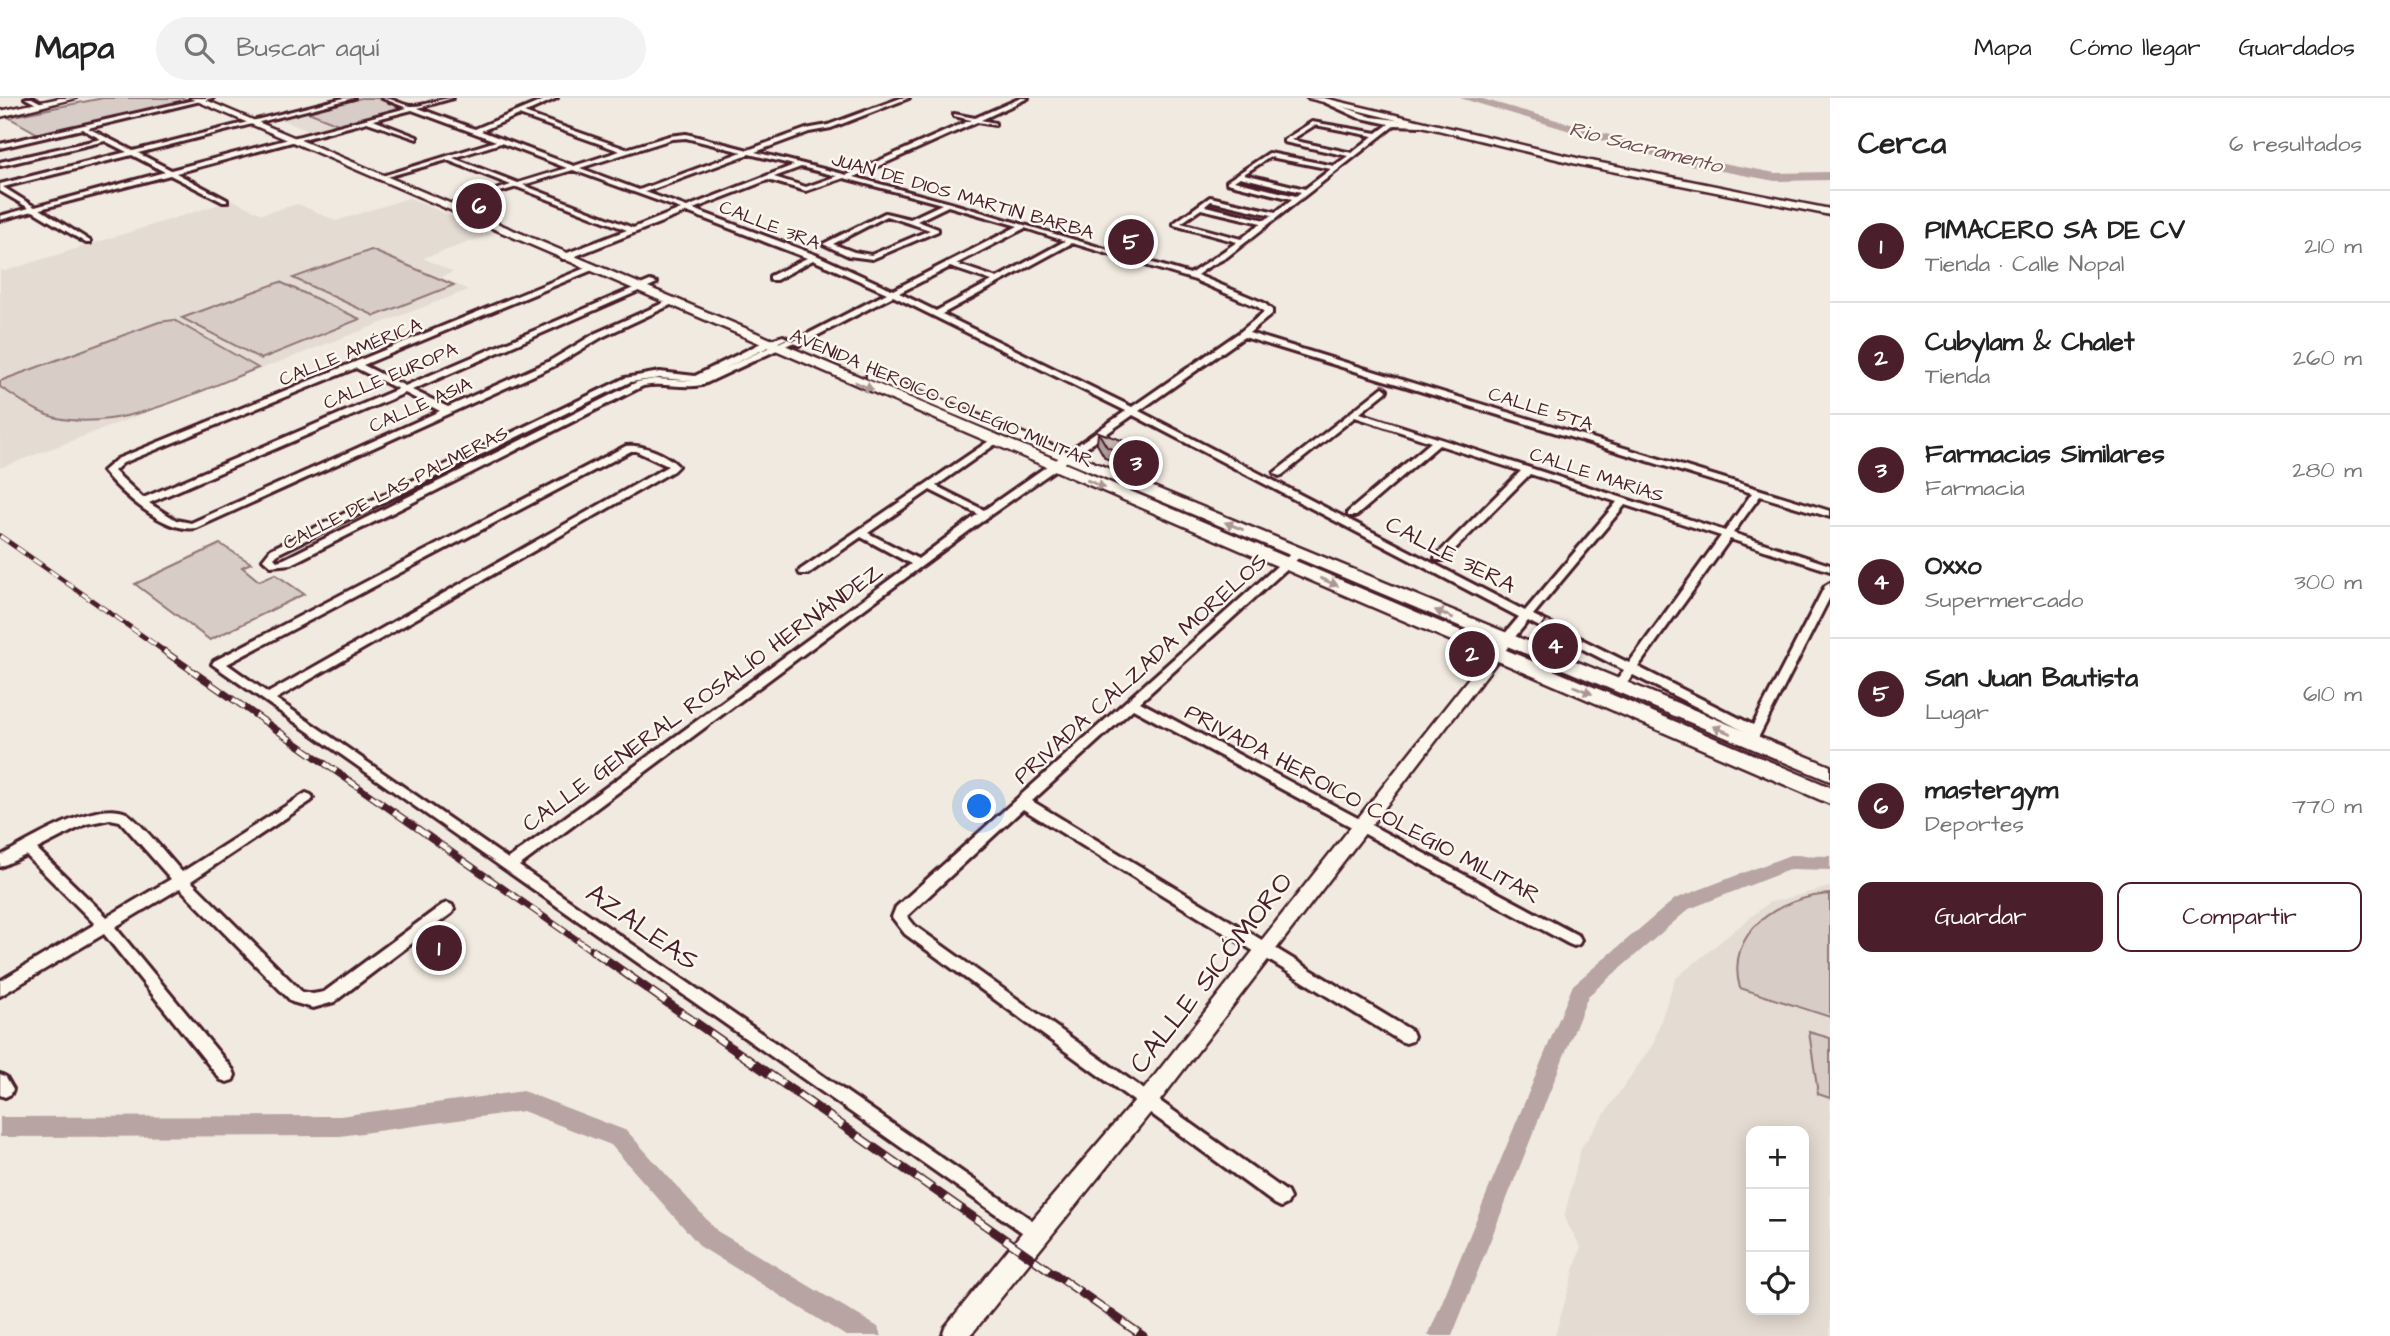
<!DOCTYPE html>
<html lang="es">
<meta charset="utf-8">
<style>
:root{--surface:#fff;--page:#f2f2f2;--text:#222;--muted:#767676;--line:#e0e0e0;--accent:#4a1f2b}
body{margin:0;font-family:"Architects Daughter",sans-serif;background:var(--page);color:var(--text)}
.controls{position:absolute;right:21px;bottom:21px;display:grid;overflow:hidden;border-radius:14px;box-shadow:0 4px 18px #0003}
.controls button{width:63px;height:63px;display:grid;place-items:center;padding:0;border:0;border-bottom:2px solid var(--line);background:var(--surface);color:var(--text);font:35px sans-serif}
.you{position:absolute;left:980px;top:709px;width:24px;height:24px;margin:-18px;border:5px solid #fff;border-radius:50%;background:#1a73e8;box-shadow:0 0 0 10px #1a73e833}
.badge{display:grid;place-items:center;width:46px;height:46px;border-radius:50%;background:var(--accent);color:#fff;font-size:23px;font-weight:700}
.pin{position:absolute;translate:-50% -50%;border:4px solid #fff;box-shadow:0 2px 7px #0006}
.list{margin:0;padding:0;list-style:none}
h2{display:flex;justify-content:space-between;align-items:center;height:91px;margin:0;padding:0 28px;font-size:30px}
h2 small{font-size:23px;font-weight:400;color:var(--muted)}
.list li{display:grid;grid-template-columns:46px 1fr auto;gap:21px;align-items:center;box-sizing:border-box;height:112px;padding:0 28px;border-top:2px solid var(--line)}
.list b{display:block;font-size:26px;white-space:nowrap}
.list p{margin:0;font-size:23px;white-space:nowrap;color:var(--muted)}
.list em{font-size:23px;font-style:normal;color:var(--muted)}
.actions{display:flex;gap:14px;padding:21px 28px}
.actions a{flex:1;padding:16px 0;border:2px solid var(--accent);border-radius:14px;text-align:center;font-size:24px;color:var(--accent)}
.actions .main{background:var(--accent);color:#fff}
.icon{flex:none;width:38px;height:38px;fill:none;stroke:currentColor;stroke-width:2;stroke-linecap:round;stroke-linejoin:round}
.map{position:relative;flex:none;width:1830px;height:1238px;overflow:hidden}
header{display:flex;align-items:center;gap:42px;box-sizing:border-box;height:98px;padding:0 35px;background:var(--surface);border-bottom:2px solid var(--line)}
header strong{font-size:33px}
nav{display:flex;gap:38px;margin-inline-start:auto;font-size:24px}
.search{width:490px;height:63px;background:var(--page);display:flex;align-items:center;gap:18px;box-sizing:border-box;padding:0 24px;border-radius:38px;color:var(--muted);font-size:26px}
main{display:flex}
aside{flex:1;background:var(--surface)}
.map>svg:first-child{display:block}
</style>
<header>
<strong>Mapa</strong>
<div class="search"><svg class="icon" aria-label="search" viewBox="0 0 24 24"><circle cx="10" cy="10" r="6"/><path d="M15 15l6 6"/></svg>Buscar aquí</div>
<nav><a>Mapa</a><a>Cómo llegar</a><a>Guardados</a></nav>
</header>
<main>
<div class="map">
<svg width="1830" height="1238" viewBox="0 0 1830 1238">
<rect width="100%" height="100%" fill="#f0eae0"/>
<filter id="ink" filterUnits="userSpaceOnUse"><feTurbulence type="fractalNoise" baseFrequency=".0143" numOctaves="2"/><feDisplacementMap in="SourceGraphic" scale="14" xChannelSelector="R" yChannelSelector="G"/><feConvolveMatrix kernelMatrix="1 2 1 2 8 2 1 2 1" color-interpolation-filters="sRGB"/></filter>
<g filter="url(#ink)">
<g fill="#e4dbd2" fill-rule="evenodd">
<path d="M308 14 343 28 314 35 280 21Z"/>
<path d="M409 100 493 136 423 160 453 174 441 179 468 192 0 370V172L5 173 233 102 262 116 298 106 336 123Z"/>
<path d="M1830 789V1238H1555L1581 1149 1564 1120 1581 1050 1653 946 1675 881 1768 805ZM1751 1033H1804V1212H1751Z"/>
</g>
<g fill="#d8ccc6" stroke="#917678" stroke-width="2">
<path d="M103 0H183L189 2 40 37 8 19Z"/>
<path d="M361 0H377L406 11 343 28 308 14Z"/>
<path d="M371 152 454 187 375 218 293 180Z"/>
<path d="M280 184 360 221 261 261 182 220Z"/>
<path d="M174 222 258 270C199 293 121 334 57 320 36 315 18 300 0 289V283L159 224Z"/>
<path d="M220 446 251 465 242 469 259 483 275 476 304 496 210 542 135 486Z"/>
<path d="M1830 796V919L1740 890C1724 833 1781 799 1830 796Z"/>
<path d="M1809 934 1830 940V1000L1818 996Z"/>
</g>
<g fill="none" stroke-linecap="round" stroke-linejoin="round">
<g fill="#b8a4a2" fill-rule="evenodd">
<path d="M1790 757 1830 758V772L1791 771 1689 811 1588 898 1452 1238H1428L1573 887 1675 801Z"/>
<path d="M523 993 627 1033 717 1133 878 1229 881 1238H846L701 1149 611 1047 523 1013 340 1038 0 1039V1019L340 1018Z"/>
</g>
<path fill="#b8a4a2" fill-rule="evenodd" d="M1460 0H1479L1676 56 1775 75 1830 74V82L1775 83 1674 64Z"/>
<defs>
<g id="minor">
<path d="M25 0H32L45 7 40 8Z"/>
<path d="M203 0H213L88 30 133 53 344 0H354L138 55 171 72 407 10 382 0C393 0 401 7 411 8 424 9 439 0 453 0L418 10 475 31 549 0H557L524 15 626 51 669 38 686 36 748 52 806 31 828 27 901 0H909L831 30 809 34 755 54 847 77 971 22 954 18V16L975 20 1021 0H1028L981 22 995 25V27L977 24 854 79 950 105 1190 176 1237 144 1174 127V125L1210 99 1276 114 1292 101 1227 85V83L1269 55 1334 68 1348 58 1284 44V42L1312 24 1377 35 1389 26 1357 19 1324 4V2L1372 19 1422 25 1420 28 1395 27 1227 159 1208 169 1197 177 1264 205 1272 212V216L1249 235 1830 413V419L1760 398 1733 435 1830 467V473L1730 441 1638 569 1753 627 1825 488 1830 485V499L1758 640 1752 644 1746 640 1748 635 1633 577 1622 592H1614L1612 589 1624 572 1528 523 1510 545H1502L1500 542 1502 539 1519 519 1133 317 989 418 519 768 1042 1129 1045 1135 1042 1141 1036 1144 212 566 214 563 626 348C642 346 667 356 678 368L673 373 276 601 508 761 911 466 861 439 808 476H800L799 474 800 472 992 341H998L1000 343 936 388 984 412 1126 313 893 198 799 247 792 245 702 287C682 291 663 284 643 288L291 466 271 468 263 461 271 451 625 280 660 274 695 278 763 244 783 238 787 240 723 271 787 241 794 243 887 195 813 162 776 182H770V178L807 160 687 114 568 161H562V157L627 132 517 89 446 110V108L511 87 447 62 379 81V79L496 43 412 12 373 22 417 39V41L367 24 176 75 227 102V104H223L170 77 40 111 90 143V145H86L33 113 0 122V118L29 110 0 93V86L127 54 105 43 0 68V64L101 41 82 31 0 50V46ZM519 17 620 53 574 68 481 33ZM1315 27 1373 38 1352 55 1291 42ZM686 40 742 54 639 92 580 70 672 41ZM501 45 567 70 518 85 453 60ZM749 56 794 67 687 109 645 94ZM132 57 165 74 35 109 3 89ZM1270 59 1331 71 1305 91 1244 76ZM801 69 837 78 806 89 774 79ZM573 72 681 111 633 130 523 87ZM1240 79 1301 94 1296 98 1234 83ZM844 80 942 106 910 121 885 115 823 146 849 158 872 161 938 133V131L917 123 948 108 1018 128 893 192 816 157 693 111 768 82 806 93ZM1211 103 1272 117 1265 122 1205 108ZM1201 111 1261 125 1241 141 1181 125ZM887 118 930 132 871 157 854 154 833 146ZM1025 130 1065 143 997 180 956 166ZM1072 145 1195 182 1258 209 1264 214 1240 234 1132 309 942 216ZM950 169 992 183 936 213 899 195ZM1244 239 1752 395 1725 433 1360 315 1386 294 1387 292 1383 289 1274 375 1279 378 1282 377 1355 319 1431 344 1348 414V418H1356L1439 347 1521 373 1436 458 1435 460 1436 462H1444L1530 376 1617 404 1525 513 1139 313ZM660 280 694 283 655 281 637 284 284 461 277 463 274 460 279 455 630 284ZM631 353H636L668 368 268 595 227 566ZM930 392 978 416 918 461 868 435ZM1625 407 1721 438 1629 565 1533 517Z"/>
<path d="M588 169 595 171 363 267 405 288 650 183 657 185 412 292 448 309 548 264 596 235 668 203 675 205 602 239 554 268 196 430C165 435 122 396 103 373L117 361ZM356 270 398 291 143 400 114 373 123 365ZM405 295 440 313 191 425 176 422 149 405Z"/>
<path d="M1299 451 1304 454 1303 456 1140 604 1579 838 1581 842 1579 846 1574 848 1569 846 1133 611 1032 703 1412 933 1414 938 1412 943 1406 945 1400 943 1023 711 907 818 915 828 1287 1094 1290 1100 1287 1106 1281 1109 1275 1106 905 836 892 819 896 809 1295 452Z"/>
<path d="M306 695 311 697 313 700 311 703 191 783 302 894 313 896 324 894 442 807 447 805 452 807 454 811 452 815 334 904 313 910 292 904 180 790 115 829 233 972 235 977 233 982 227 984 221 982 104 836 0 898V883L95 826 26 757 0 769V758C29 743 95 701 126 715 136 719 172 763 182 774ZM110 721 120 723 171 781 107 819 37 751 86 726Z"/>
<path d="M0 976 6 979 13 991 11 996 5 999 0 997Z"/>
</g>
<path id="tertiary" d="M1506 537 1513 542 1511 545 1155 1009 970 1238H942L945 1229 1028 1127 1141 995 1501 539Z"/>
<g id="primary">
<path d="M60 0H76L0 19V13Z"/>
<path d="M190 0H201L1830 689V706Z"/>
<path d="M872 273 1830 668V683L867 280V274Z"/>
</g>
<path id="trunk" d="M1307 0H1324L1581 61 1830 111V117L1581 67Z"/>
</defs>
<use href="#minor" stroke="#4a1f2b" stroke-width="6"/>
<use href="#tertiary" stroke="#4a1f2b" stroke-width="5"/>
<use href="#primary" stroke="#4a1f2b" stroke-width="5"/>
<use href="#trunk" stroke="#4a1f2b" stroke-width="5"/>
<use href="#minor" fill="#fbf7ec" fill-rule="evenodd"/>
<use href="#tertiary" fill="#fbf7ec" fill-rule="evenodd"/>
<use href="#primary" fill="#fbf7ec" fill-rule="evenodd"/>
<use href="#trunk" fill="#fbf7ec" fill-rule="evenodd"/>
<defs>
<path id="rail-far2" d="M0 438 167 555"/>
<path id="rail-far1" d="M164 553 594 854"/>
<path id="rail" d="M592 852 1143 1238"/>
</defs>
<use href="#rail-far2" stroke="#4a1f2b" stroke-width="5"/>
<use href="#rail-far1" stroke="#4a1f2b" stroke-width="7"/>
<use href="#rail" stroke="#4a1f2b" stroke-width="9"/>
<use href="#rail-far2" stroke="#fbf7ec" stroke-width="3.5" stroke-dasharray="10" stroke-linecap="butt"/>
<use href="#rail-far1" stroke="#fbf7ec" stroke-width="4.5" stroke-dasharray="14" stroke-linecap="butt"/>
<use href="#rail" stroke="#fbf7ec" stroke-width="6" stroke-dasharray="18" stroke-linecap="butt"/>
</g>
<g fill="#ac9e9a" stroke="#4a1f2b" stroke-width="2">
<path d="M1098 334 1138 348 1154 363 1139 375 1105 360 1097 346Z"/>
<path d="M1539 531 1583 539 1571 559 1533 543Z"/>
</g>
<path fill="#8c817d" stroke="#4a1f2b" stroke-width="2" d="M1156 351 1154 363 1139 375 1140 363Z"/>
<g fill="#c8b8b3" stroke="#4a1f2b" stroke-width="2">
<path d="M1098 334 1138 348 1142 346 1156 351 1140 363 1107 349Z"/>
<path d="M1547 522 1583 539 1578 546 1539 531Z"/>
</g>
<defs><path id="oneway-solid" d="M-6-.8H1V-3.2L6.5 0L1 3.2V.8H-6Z" transform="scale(1.75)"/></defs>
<g fill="#ab9695">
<use href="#oneway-solid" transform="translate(864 288) rotate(23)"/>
<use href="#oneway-solid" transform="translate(1096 386) rotate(23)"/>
<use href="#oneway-solid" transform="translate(1234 428) rotate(-158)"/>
<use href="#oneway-solid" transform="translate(1329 484) rotate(23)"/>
<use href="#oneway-solid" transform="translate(1444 516) rotate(-157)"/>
<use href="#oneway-solid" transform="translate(1583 592) rotate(23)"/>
<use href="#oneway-solid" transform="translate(1722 632) rotate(-158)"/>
</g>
</g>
<g text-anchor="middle" stroke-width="5" stroke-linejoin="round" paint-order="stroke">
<g font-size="19" fill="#4a1f2b" stroke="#fbf7ec">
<text transform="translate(963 97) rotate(16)" y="7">JUAN DE DIOS MARTIN BARBA</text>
<text transform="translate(770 126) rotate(21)" y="7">CALLE 3RA</text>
<text transform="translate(350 253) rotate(-22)" y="7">CALLE AMÉRICA</text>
<text transform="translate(390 277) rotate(-23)" y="7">CALLE EUROPA</text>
<text transform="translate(942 299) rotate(23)" y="7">AVENIDA HEROICO COLEGIO MILITAR</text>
<text transform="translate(420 306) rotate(-24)" y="7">CALLE ASIA</text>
<text transform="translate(1541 310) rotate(17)" y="7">CALLE 5TA</text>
<text transform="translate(1597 376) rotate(18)" y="7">CALLE MARÍAS</text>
<text transform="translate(395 389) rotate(-27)" y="7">CALLE DE LAS PALMERAS</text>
</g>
<g font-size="21" font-style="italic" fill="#704e55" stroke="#fbf7ec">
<text transform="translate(1646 49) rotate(14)" y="7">Rio Sacramento</text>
</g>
<g font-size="23" fill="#4a1f2b" stroke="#fbf7ec">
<text transform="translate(1451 456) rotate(27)" y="8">CALLE 3ERA</text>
<text transform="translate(1140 570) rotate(-42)" y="8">PRIVADA CALZADA MORELOS</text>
<text transform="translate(702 599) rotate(-36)" y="8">CALLE GENERAL ROSALÍO HERNÁNDEZ</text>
<text transform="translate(1363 705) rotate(28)" y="8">PRIVADA HEROICO COLEGIO MILITAR</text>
</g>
<g font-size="28" fill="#4a1f2b" stroke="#fbf7ec">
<text transform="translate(643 828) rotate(35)" y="10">AZALEAS</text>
<text transform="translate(1210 874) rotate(-52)" y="10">CALLE SICÓMORO</text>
</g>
</g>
</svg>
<div class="controls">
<button>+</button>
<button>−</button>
<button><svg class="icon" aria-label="locate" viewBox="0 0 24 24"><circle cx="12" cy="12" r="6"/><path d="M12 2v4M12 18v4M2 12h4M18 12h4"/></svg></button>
</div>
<div class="you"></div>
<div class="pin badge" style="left:439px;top:850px">1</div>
<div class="pin badge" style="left:1472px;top:556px">2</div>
<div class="pin badge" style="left:1136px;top:365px">3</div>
<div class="pin badge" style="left:1555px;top:548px">4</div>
<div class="pin badge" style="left:1131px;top:144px">5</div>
<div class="pin badge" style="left:479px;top:108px">6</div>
</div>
<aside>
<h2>Cerca<small>6 resultados</small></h2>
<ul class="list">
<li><span class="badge">1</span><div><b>PIMACERO SA DE CV</b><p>Tienda · Calle Nopal</p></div><em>210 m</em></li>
<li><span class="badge">2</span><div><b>Cubylam &amp; Chalet</b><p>Tienda</p></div><em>260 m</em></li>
<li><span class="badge">3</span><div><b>Farmacias Similares</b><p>Farmacia</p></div><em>280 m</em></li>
<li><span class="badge">4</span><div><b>Oxxo</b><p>Supermercado</p></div><em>300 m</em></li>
<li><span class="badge">5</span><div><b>San Juan Bautista</b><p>Lugar</p></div><em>610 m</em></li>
<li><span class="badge">6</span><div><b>mastergym</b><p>Deportes</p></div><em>770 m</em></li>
</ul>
<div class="actions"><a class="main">Guardar</a><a>Compartir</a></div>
</aside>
</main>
